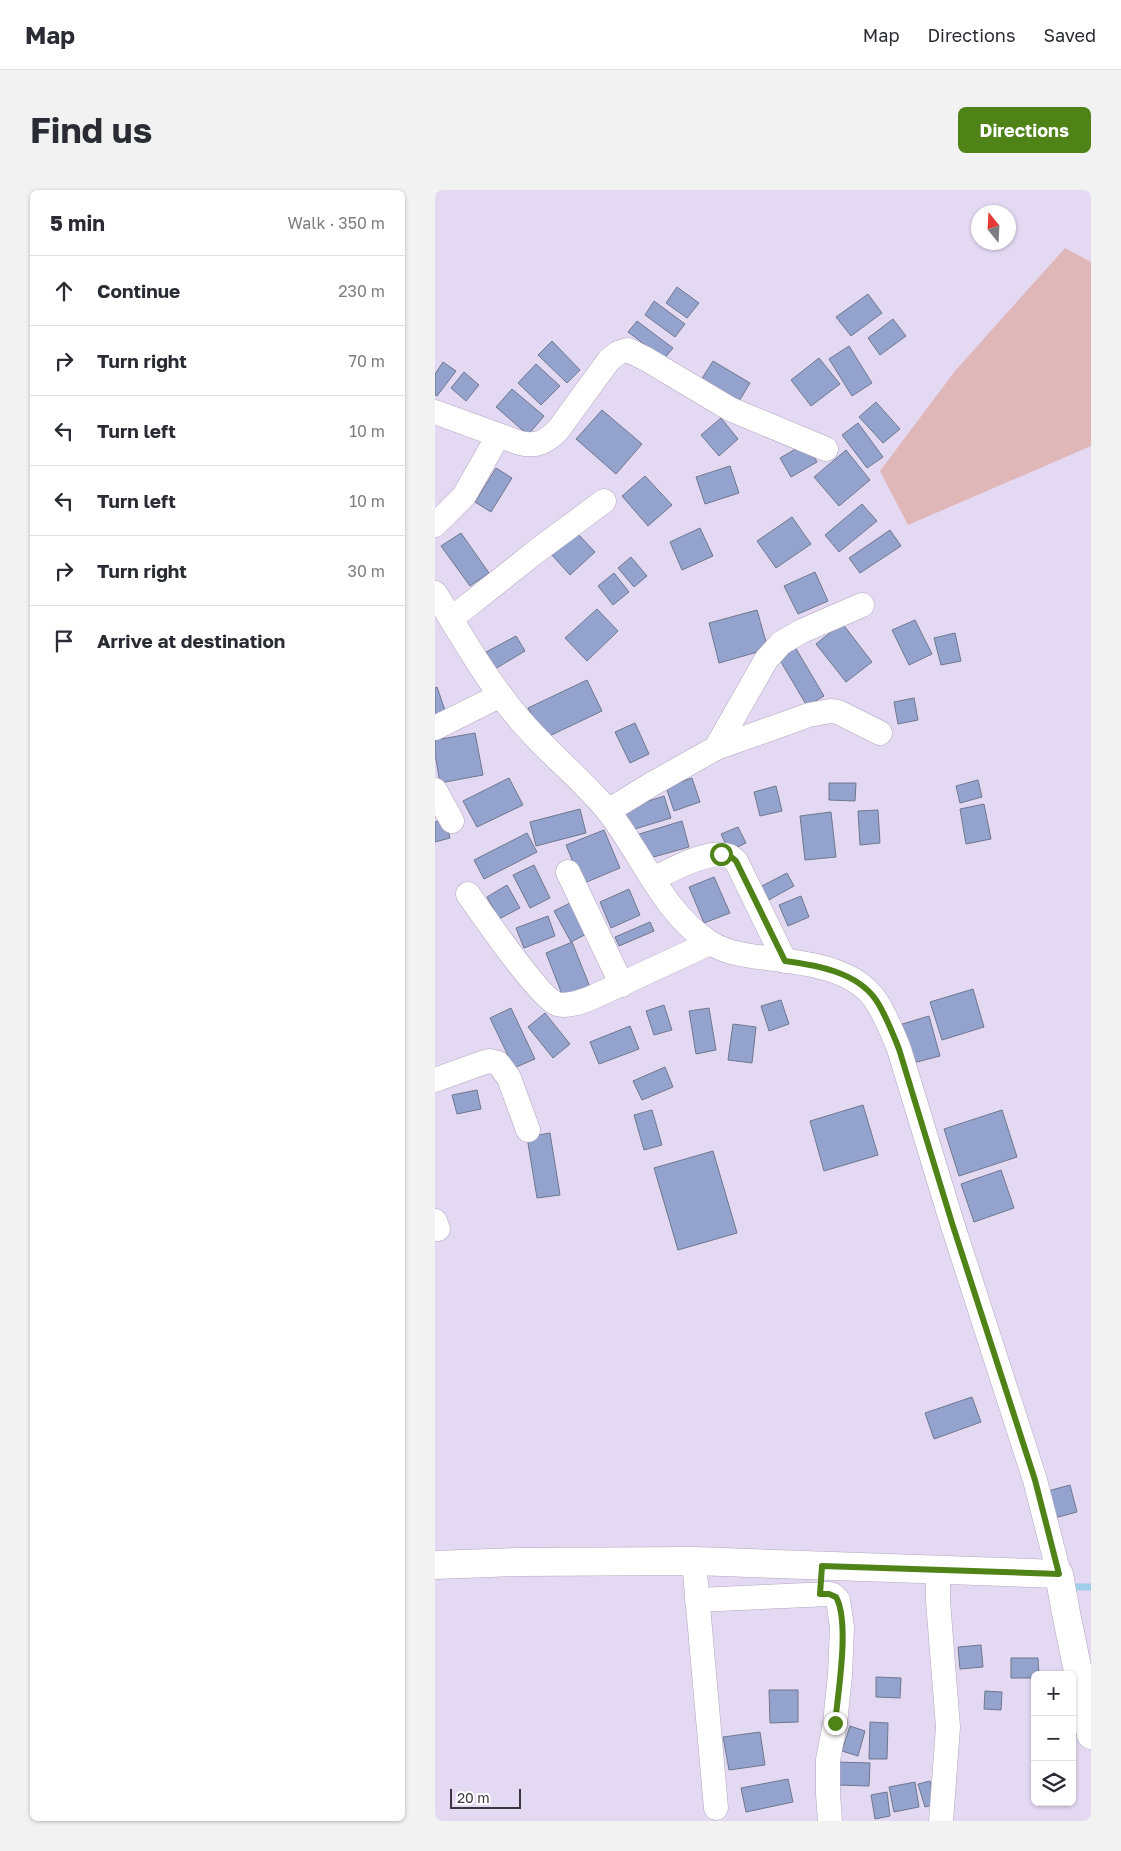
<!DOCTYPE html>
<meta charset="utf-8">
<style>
:root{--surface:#fff;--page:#f2f2f3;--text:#2b2b33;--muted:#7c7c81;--line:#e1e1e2;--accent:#4f8317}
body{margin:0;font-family:"Golos Text",sans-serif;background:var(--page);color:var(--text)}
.controls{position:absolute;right:15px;bottom:15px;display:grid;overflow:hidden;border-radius:8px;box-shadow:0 1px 4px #0004}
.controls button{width:45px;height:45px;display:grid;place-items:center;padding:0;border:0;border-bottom:1px solid var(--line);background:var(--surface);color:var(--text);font:25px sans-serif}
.compass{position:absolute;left:536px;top:15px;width:45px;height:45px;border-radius:50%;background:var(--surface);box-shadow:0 1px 4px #0004;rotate:342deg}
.scale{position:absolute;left:15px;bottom:12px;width:71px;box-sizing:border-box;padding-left:5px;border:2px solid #3a3640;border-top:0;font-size:14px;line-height:18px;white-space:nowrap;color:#3a3640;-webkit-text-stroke:4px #fff;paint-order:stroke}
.stop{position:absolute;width:15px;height:15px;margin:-11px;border:4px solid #4f8317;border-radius:50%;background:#fff}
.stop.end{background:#4f8317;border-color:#fff;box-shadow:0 1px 5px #0008}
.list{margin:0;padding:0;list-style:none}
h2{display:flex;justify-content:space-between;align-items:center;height:65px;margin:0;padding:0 20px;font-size:21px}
h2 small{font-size:16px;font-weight:400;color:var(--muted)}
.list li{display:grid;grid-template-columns:32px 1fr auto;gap:15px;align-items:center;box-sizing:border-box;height:70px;padding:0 20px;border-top:1px solid var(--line)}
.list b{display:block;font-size:19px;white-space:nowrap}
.list em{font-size:16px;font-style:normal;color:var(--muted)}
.icon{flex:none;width:28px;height:28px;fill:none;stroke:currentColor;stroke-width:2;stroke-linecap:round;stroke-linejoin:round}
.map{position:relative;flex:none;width:656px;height:1631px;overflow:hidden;border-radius:8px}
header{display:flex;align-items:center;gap:30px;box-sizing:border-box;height:70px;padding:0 25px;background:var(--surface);border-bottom:1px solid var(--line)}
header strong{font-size:24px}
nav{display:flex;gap:28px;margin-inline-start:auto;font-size:18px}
.intro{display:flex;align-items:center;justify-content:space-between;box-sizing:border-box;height:120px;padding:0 30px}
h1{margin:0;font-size:35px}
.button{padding:12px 22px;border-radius:8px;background:var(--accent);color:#fff;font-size:18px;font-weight:700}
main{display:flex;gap:30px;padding:0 30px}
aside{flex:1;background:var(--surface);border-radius:8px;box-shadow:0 1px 4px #0004}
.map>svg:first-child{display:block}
</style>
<header>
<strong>Map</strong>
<nav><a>Map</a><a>Directions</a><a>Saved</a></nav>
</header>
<div class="intro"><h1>Find us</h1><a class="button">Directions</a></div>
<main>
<aside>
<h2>5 min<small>Walk · 350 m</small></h2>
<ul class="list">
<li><svg class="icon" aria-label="ahead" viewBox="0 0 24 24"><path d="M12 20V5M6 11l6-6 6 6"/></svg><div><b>Continue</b></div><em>230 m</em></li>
<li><svg class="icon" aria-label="right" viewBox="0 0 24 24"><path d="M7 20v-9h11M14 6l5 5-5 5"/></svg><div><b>Turn right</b></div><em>70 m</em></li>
<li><svg class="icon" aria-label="left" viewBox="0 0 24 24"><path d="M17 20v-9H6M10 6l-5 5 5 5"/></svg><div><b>Turn left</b></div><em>10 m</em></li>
<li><svg class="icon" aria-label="left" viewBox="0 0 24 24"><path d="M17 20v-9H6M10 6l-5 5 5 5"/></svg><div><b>Turn left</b></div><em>10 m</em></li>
<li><svg class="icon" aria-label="right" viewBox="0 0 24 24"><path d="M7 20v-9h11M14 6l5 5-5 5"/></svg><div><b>Turn right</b></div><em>30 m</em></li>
<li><svg class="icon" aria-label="arrive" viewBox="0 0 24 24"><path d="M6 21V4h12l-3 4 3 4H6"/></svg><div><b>Arrive at destination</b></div></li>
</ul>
</aside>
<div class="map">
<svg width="656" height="1631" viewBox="0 0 656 1631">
<rect width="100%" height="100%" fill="#e4d9f3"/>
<path fill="#dfb7b9" d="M630 58 656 72V256L473 335 445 281 520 181Z"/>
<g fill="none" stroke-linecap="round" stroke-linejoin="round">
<path stroke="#9fceeb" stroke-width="7" d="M633 1397H656"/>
</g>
<g fill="#94a3cd" stroke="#6f778e">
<path d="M242 97 264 113 252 128 231 113Z"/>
<path d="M433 104 447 123 416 146 401 127Z"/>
<path d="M219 111 250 134 240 147 210 125Z"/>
<path d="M458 129 471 146 445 165 433 148Z"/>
<path d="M202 131 238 158 229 169 193 142Z"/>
<path d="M117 151 145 180 132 193 103 165Z"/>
<path d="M414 156 437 193 417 206 394 169Z"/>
<path d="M384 168 405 194 376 216 356 190Z"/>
<path d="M278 171 315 193 303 213 266 190Z"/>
<path d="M8 172 21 181 2 206 0 205V184Z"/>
<path d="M101 174 125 196 106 215 83 193Z"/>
<path d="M29 182 44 195 31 211 16 198Z"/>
<path d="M77 199 109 226 93 245 61 217Z"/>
<path d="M441 212 465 239 448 253 424 227Z"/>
<path d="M167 220 207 254 181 284 141 249Z"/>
<path d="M286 228 303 249 284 266 266 245Z"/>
<path d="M423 233 448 267 432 278 407 245Z"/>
<path d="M371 253 382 272 356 287 345 268Z"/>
<path d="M411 260 435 290 404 316 379 287Z"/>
<path d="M295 276 304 303 270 314 261 287Z"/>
<path d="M61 278 77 288 56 322 40 312Z"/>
<path d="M210 286 237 315 213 336 187 306Z"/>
<path d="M427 314 442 331 404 362 390 345Z"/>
<path d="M357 327 376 354 341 378 322 351Z"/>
<path d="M265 338 278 366 247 380 235 352Z"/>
<path d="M455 340 466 356 425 383 414 368Z"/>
<path d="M141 342 160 362 135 385 116 364Z"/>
<path d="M26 343 54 383 35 396 6 356Z"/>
<path d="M196 367 212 386 199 397 183 378Z"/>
<path d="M380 382 393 411 363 424 349 396Z"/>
<path d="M179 383 194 402 178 415 163 396Z"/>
<path d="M162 419 183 441 152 471 130 448Z"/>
<path d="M322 420 333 459 284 473 274 433Z"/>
<path d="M480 430 497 464 474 475 457 440Z"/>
<path d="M407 433 437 472 411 492 381 454Z"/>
<path d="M520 443 526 471 506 475 499 448Z"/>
<path d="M81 446 90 461 60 479 51 462Z"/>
<path d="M360 457 389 506 372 516 343 467Z"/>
<path d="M152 490 167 521 108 549 93 518Z"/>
<path d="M2 497 13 529 0 534V498Z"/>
<path d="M479 508 483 530 463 534 459 512Z"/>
<path d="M200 533 214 564 195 573 180 542Z"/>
<path d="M40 543 48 585 5 593 0 564V550Z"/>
<path d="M74 588 88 615 42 637 28 611Z"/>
<path d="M257 588 265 612 239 621 231 597Z"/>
<path d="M543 590 547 607 525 613 521 596Z"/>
<path d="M394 593H421L420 611 394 610Z"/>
<path d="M341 596 347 621 325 626 319 602Z"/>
<path d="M229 606 236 628 190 642 183 621Z"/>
<path d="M549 614 556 649 531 654 525 619Z"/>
<path d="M145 619 151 643 101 656 95 632Z"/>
<path d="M443 620 445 653 425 655 423 621Z"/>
<path d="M396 622 401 667 370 670 365 626Z"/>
<path d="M10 629 15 648 0 652V632Z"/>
<path d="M247 631 254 657 208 670 201 645Z"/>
<path d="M303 637 311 653 294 661 286 644Z"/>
<path d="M169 640 185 678 147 694 131 655Z"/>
<path d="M92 643 102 662 49 689 39 670Z"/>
<path d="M99 675 115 708 95 718 78 685Z"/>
<path d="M352 683 359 696 330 712 323 698Z"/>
<path d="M279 687 295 723 269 733 254 697Z"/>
<path d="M72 695 85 718 64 729 52 707Z"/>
<path d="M194 699 205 725 176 738 165 712Z"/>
<path d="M366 706 374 727 353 736 344 715Z"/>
<path d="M141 710 157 741 136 752 119 721Z"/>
<path d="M113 726 120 746 89 758 81 738Z"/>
<path d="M215 732 219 741 184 756 180 747Z"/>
<path d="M137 752 155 797 128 807 111 763Z"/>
<path d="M538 799 549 837 507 850 495 812Z"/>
<path d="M346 810 354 834 334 841 326 816Z"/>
<path d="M229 815 237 840 219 845 211 821Z"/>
<path d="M76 818 100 869 79 878 55 828Z"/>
<path d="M274 818 281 860 261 864 254 821Z"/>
<path d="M110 823 135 854 118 868 93 837Z"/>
<path d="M494 826 505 866 474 874 464 835Z"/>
<path d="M298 834 321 837 317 873 293 870Z"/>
<path d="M195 836 204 859 164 874 155 852Z"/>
<path d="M230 877 238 897 207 910 198 891Z"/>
<path d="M42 900 46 919 22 924 17 905Z"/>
<path d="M428 915 443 965 389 981 375 931Z"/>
<path d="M217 920 227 955 209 960 199 925Z"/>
<path d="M567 920 582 967 524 986 509 939Z"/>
<path d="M115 943 125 1005 102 1008 92 947Z"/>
<path d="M278 961 302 1043 243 1060 219 978Z"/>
<path d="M566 980 579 1018 539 1032 526 994Z"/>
<path d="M537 1207 546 1232 499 1249 490 1223Z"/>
<path d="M635 1295 642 1322 616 1329 609 1302Z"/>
<path d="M546 1455 548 1477 525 1479 523 1457Z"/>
<path d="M576 1468H603L604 1485H600V1488H576Z"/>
<path d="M441 1487 466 1488 465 1508 441 1507Z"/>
<path d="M334 1500H363V1532L335 1533Z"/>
<path d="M550 1501 567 1502 566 1520 549 1519Z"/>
<path d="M435 1532 453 1533 452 1569H434Z"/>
<path d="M415 1536 430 1541 423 1566 407 1561Z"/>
<path d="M325 1542 330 1575 294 1580 288 1547Z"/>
<path d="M403 1572 435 1573 434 1596 402 1595Z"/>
<path d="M353 1589 358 1612 311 1622 306 1598Z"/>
<path d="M495 1591 501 1614 490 1617 483 1594Z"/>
<path d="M480 1592 484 1617 459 1622 454 1597Z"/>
<path d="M452 1602 455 1626 440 1629 436 1605Z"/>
</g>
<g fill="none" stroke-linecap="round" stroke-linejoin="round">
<defs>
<g id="minor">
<path d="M0 222 85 253C102 257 111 252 123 240L174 170 183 163 193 160 211 169 295 219 391 259"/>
<path d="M0 335 29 306 63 246"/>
<path d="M0 403C27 446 52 492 86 531 113 563 147 589 173 621 207 664 227 721 274 752 290 763 313 766 332 768 368 773 416 777 439 808 450 823 457 842 464 859L517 1033 600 1290 624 1384"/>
<path d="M16 429 103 360 169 311"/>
<path d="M0 538 66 505"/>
<path d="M281 558 331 470 346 453 367 441 427 415"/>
<path d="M0 600 17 631"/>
<path d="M173 621 217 594 281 558 374 525 395 521 403 522 445 543"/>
<path d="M133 682 187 795"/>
<path d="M218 689C237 680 284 652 301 671L350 771"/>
<path d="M33 704C47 724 105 808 122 814 133 817 146 812 156 808L275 753"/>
<path d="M0 890 47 873 54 871 63 873 74 888 93 940"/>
<path d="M0 1031 3 1039"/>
<path d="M259 1371 281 1618"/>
<path d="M503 1381V1411L513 1537 506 1631"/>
<path d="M262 1410 394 1404 398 1405 403 1410 407 1437 405 1485 400 1533 393 1570V1604L395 1631"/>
</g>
<path id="tertiary" d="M0 1375 83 1372 259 1371 624 1384 631 1423 656 1545"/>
</defs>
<use href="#minor" stroke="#b1a6bf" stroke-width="25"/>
<use href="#tertiary" stroke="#b1a6bf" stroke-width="29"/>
<use href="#minor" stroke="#fff" stroke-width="24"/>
<use href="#tertiary" stroke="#fff" stroke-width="28"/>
</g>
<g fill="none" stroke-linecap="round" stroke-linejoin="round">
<path stroke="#4f8317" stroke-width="6" d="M286 664 294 665 301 671 350 771C381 775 422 782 441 810 451 825 457 842 464 859L517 1033 600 1290 624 1384 387 1376 385 1404H394L401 1407C415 1431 403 1504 400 1533"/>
</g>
</svg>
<div class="controls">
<button>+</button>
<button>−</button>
<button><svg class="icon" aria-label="layers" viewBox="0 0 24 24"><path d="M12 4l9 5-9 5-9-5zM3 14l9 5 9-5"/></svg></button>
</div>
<svg class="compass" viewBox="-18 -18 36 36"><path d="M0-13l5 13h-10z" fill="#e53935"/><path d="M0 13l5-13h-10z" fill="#7c7c81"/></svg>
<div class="scale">20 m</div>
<div class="stop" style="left:286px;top:664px"></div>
<div class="stop end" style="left:400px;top:1533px"></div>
</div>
</main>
